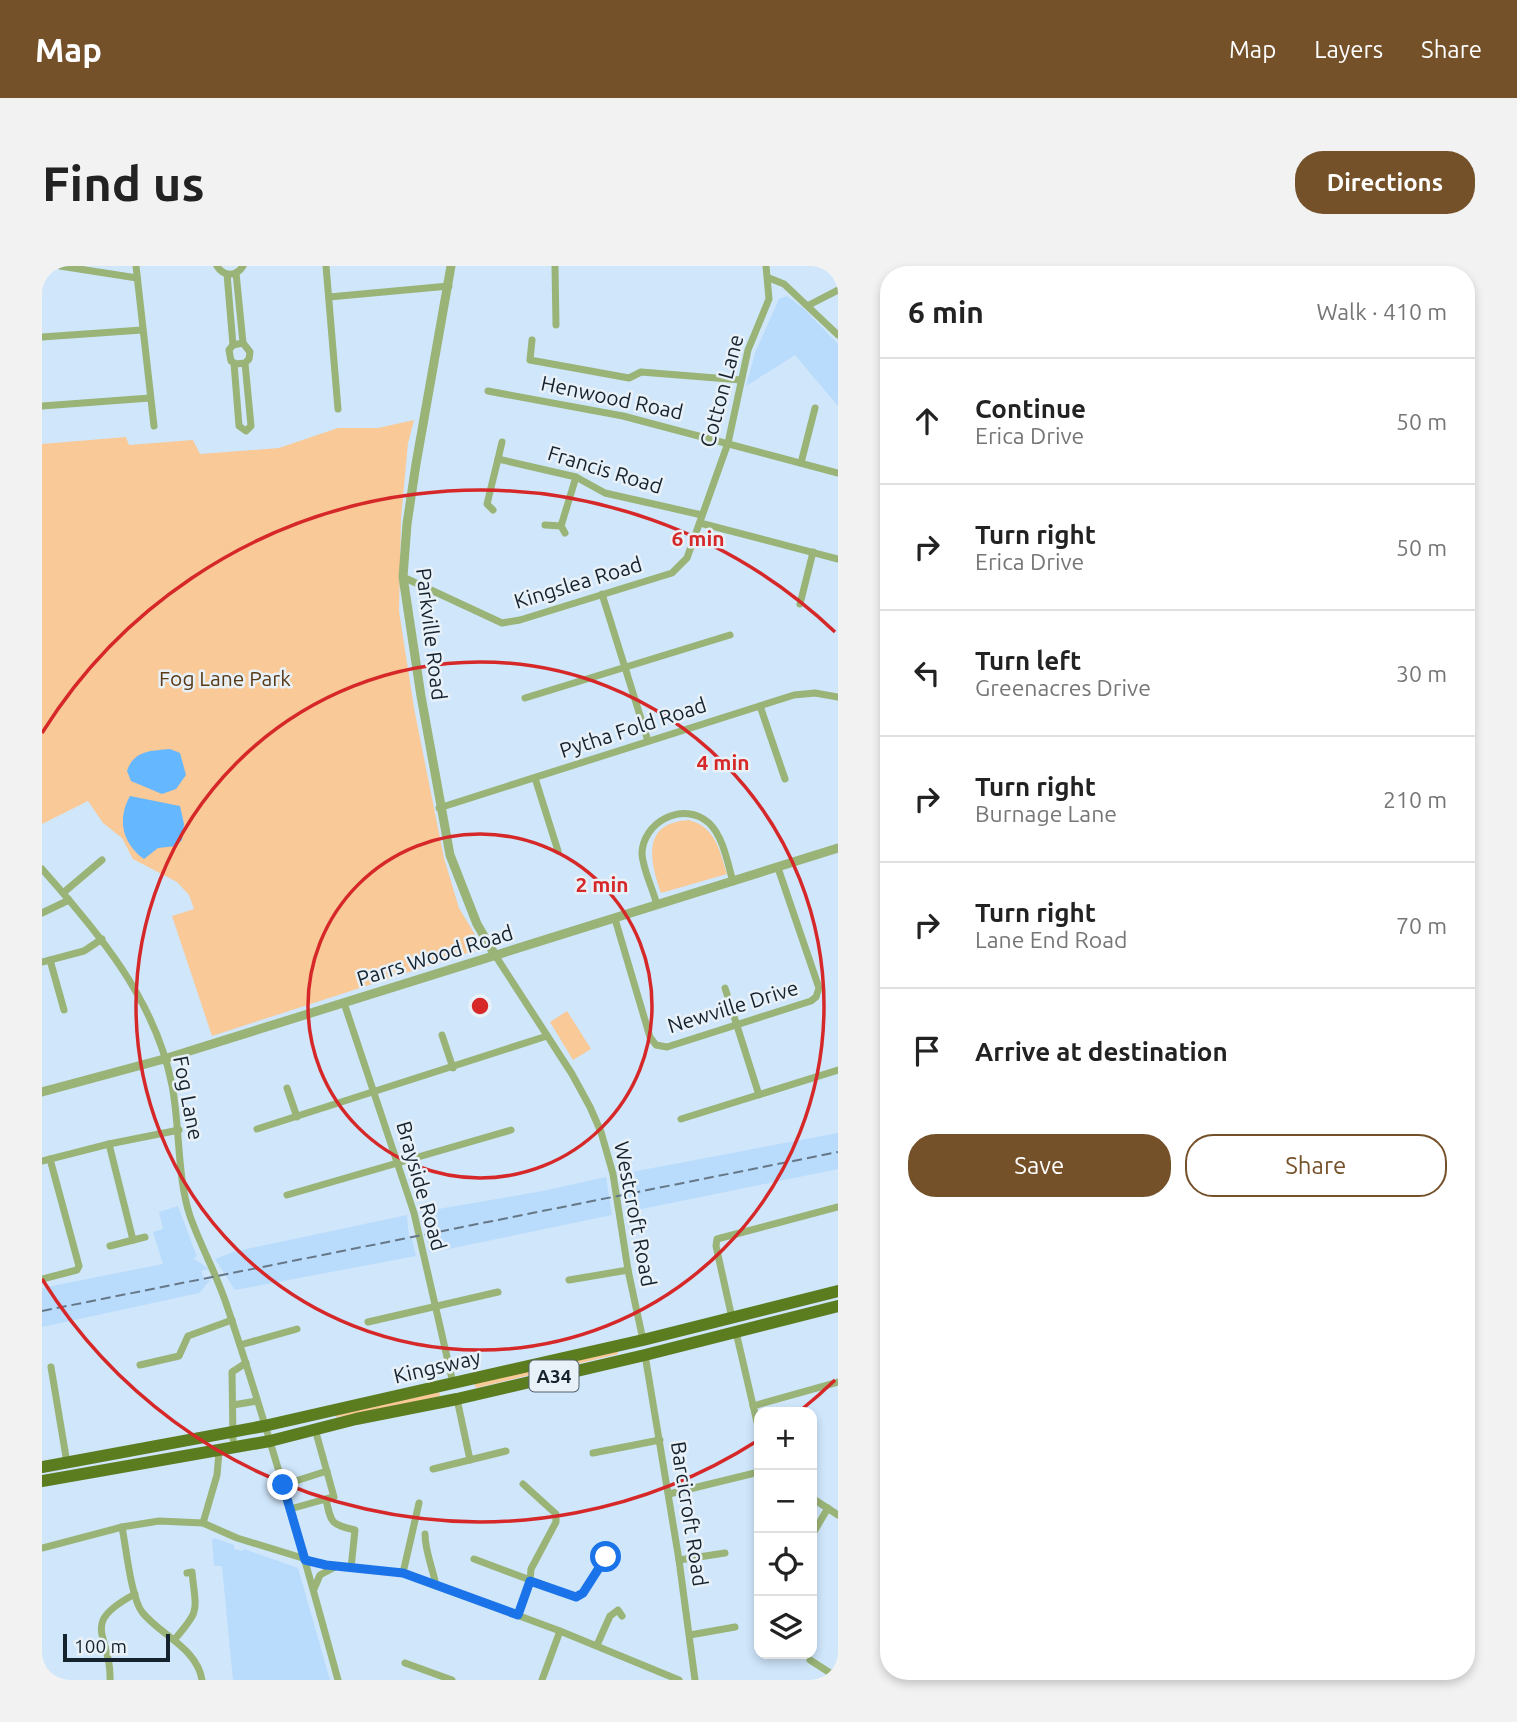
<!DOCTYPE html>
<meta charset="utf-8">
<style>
:root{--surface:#fff;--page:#f2f2f2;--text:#222;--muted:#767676;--line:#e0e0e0;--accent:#75512a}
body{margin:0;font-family:Ubuntu,sans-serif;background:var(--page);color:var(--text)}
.controls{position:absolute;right:21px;bottom:21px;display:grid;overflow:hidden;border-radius:14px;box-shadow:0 4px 10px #0003}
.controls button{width:63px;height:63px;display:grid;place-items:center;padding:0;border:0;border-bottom:2px solid var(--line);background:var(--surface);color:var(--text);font:35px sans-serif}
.scale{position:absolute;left:21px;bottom:18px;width:107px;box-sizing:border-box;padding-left:7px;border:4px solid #15232f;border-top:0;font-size:19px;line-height:24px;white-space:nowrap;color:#15232f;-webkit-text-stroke:5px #e9f1f8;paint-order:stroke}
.stop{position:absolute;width:21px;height:21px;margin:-16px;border:5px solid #1a73e8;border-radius:50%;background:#fff}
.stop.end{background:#1a73e8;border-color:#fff;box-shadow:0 2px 7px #0008}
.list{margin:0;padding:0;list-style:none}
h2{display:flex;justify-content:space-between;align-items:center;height:91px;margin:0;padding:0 28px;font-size:30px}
h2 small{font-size:23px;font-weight:400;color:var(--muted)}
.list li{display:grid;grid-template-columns:46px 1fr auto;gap:21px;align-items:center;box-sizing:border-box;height:126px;padding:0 28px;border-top:2px solid var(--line)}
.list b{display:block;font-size:26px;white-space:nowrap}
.list p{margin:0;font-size:23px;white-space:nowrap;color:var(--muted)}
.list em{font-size:23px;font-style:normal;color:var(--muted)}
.actions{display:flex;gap:14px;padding:21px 28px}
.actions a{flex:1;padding:16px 0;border:2px solid var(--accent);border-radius:28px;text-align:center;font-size:24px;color:var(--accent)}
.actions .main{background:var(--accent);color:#fff}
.icon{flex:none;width:38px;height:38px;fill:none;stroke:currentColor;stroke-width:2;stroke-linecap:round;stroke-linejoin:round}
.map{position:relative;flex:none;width:796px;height:1414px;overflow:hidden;border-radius:28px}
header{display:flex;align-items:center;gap:42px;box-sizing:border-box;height:98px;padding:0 35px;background:var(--accent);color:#fff}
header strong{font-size:33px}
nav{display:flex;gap:38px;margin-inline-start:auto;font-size:24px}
.intro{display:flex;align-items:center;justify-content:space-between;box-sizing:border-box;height:168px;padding:0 42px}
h1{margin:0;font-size:49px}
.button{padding:18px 32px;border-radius:28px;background:var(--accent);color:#fff;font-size:24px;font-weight:700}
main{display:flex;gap:42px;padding:0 42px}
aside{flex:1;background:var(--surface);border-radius:28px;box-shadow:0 4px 10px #0003}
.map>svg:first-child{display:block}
</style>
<header>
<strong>Map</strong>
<nav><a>Map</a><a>Layers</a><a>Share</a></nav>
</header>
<div class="intro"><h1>Find us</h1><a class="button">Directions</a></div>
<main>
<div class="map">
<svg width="796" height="1414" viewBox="0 0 796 1414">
<rect width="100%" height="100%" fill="#cfe6fb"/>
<g fill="#b9dbfc">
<path d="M745 30 761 42 796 78V140L753 89 704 120 713 87 737 33Z"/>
<path d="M796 867V903L585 946 579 908Z"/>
<path d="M564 911 570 949 387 987 384 961 379 946 501 925Z"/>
<path d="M136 940 155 991 151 992 167 1003 159 1005 163 1015 169 1013 157 1027 0 1061V1022L121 998 111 966 121 963 117 946Z"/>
<path d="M365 949 367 973H370L374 990 193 1024 173 993 191 986Z"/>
<path d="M172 1272 192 1279V1283L200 1285 202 1283 256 1302 288 1414H191L180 1300H172L170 1274Z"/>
</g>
<g fill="#f9c997">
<path d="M372 154 366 177 359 253 357 345 372 442 402 592 417 642 441 682 170 770 130 650 152 643 147 629 135 616 91 593 80 572 61 557 46 535 0 558V178L84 171 87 179 151 174 158 188 237 182 296 162H336Z"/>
<path d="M647 554C674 562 677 583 685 608L619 627C608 594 599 557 647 554Z"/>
<path d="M525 745 549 783 531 794 508 756Z"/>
<path d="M575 1083 576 1088 434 1122 432 1117Z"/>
<path d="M397 1126 398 1130 324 1147 294 1151V1148Z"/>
</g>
<g fill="#65b7ff">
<path d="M128 483 138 487 144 509 134 523 120 528 89 515 85 505C92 484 109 485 128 483Z"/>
<path d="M88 530 138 540 142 558 140 574 134 580 116 582 102 593C80 577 75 553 88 530Z"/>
</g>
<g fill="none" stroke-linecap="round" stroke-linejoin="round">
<g stroke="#9ab377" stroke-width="7">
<path d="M18 0 95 12"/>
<path d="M94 0 112 160"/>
<path d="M175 0C182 11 194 11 201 0"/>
<path d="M284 0 296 143"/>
<path d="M513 0 514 59"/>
<path d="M194 7 201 77"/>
<path d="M185 8 191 79"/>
<path d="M727 12 742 18 796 69"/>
<path d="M287 31 407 20"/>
<path d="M767 39 796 24"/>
<path d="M0 71 100 64"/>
<path d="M490 74 488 94 587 112 599 106 699 114"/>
<path d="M192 97 197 160 204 165 209 160 203 97 207 93 208 86 201 77 191 79 187 84 189 95 194 98 203 97"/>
<path d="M446 125 581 150 796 207"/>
<path d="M0 140 108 132"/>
<path d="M456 193 460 176"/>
<path d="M759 197 773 142"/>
<path d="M451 244 445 238 456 193 534 211 563 227 660 249"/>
<path d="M658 257 796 293"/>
<path d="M503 259 519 260 523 267"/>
<path d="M519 260 534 211"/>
<path d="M361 311 460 357 478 354 630 307 645 292 686 177 706 84 727 33 724 0"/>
<path d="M560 328 606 475"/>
<path d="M758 338 771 286"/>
<path d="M483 432 688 369"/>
<path d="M718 440 743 513"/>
<path d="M493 512 516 585"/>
<path d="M397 542 752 429 773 427 796 431"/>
<path d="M0 603C56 666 113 733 130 819 138 860 135 911 148 950 159 981 176 1011 186 1043 227 1165 262 1289 296 1414"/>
<path d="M21 627 60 594"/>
<path d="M615 639C611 623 601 604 600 588 600 556 642 534 667 557 681 570 686 598 691 616"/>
<path d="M0 647 27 634"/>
<path d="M573 653 608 771 614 779 625 781 769 735 774 731 777 722 736 602"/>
<path d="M453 689 530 808 548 841 559 866 571 908 586 1004 601 1074"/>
<path d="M8 694 22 744"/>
<path d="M0 696 42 685 60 673"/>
<path d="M683 722 717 829"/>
<path d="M302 737 372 947 411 1117"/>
<path d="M400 769 411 802"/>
<path d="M245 822 255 851"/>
<path d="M639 853 796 804"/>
<path d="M215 863 505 770"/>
<path d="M67 878 91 974"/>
<path d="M0 895 67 878 137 864"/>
<path d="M245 929 469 864"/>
<path d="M68 980 103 971"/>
<path d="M0 1013 35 1004 37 1000 8 893"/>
<path d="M527 1014 586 1004"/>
<path d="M690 1052 674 980 675 973 796 941"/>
<path d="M326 1056 456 1026"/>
<path d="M694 1066 717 1165"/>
<path d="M198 1079 255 1063"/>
<path d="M603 1089 637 1294 653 1414"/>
<path d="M98 1099 137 1090 146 1070 190 1054"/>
<path d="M9 1101 25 1197"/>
<path d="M415 1133 428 1194"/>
<path d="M191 1139 215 1135"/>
<path d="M711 1140 796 1116"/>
<path d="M273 1163 292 1231 284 1233"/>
<path d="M191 1173 190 1106 204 1097"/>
<path d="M551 1187 618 1174"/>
<path d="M391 1203 464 1185"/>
<path d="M241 1219 285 1205"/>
<path d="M627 1228 717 1206"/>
<path d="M770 1232 796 1249"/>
<path d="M248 1243 284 1233C289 1258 289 1258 313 1264L309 1302"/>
<path d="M161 1257 175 1209 177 1186"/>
<path d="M80 1261C84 1281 89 1331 100 1346 118 1369 155 1382 160 1414"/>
<path d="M383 1268C383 1286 391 1302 394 1320"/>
<path d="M770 1269 786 1242"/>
<path d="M0 1282 80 1261 117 1255 161 1257 195 1272 280 1298 361 1307 518 1365 637 1414"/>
<path d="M432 1293 534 1331 541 1327 564 1291"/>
<path d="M637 1294 683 1287"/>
<path d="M361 1307 377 1237"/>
<path d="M272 1323 278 1309 293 1301"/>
<path d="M476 1349 488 1315 489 1303 514 1256V1248L481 1218"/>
<path d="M648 1369 693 1361"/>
<path d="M132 1374C159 1343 154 1346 150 1306L145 1307"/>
<path d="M555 1379 568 1350 576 1344 580 1350"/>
<path d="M768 1394 796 1412"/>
<path d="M363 1397 410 1414"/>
<path d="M68 1414C70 1368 35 1359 93 1328"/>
<path d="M500 1414 518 1365"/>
</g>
<g stroke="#9ab377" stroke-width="9">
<path d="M409 0 374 198 365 258 361 311 379 430 408 589 435 658 453 689"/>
<path d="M0 826 122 793 796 582"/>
</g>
<g stroke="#5c7c20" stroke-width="12">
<path d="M0 1201 222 1160 601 1074 796 1025"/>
<path d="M0 1215 228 1175 314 1153 415 1133 603 1089 796 1040"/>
</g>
<path stroke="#667888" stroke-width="2" stroke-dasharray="10 5" stroke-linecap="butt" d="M0 1045 796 886"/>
</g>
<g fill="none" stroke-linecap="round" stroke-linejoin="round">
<path stroke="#1a73e8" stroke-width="9" d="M241 1219 263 1294 284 1299 361 1307 476 1349 488 1315 534 1331 541 1327 564 1291"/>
</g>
<g fill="none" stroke="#d62828" stroke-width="3.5">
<circle cx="438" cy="740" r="172"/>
<circle cx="438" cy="740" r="344"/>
<path d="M793 1114A516 516 0 0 1 759 1144M715 1175A516 516 0 0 1 0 1013M0 467A516 516 0 0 1 793 366"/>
</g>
<g text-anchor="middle" stroke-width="5" stroke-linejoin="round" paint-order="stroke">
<rect fill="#e9f1f8" stroke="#55616b" stroke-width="2" x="487.5" y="1094.5" width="49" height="31" rx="5"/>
<g font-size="19" font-weight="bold" fill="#15232f">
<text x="512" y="1117">A34</text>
</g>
<g font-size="21" fill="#15232f" stroke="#e9f1f8">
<text transform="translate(680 125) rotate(-75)" y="7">Cotton Lane</text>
<text transform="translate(570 132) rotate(12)" y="7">Henwood Road</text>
<text transform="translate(563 204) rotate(17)" y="7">Francis Road</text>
<text transform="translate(536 317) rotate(-17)" y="7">Kingslea Road</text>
<text transform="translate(389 368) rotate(83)" y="7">Parkville Road</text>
<text transform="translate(591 462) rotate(-18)" y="7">Pytha Fold Road</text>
<text transform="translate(393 690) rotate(-17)" y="7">Parrs Wood Road</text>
<text transform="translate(691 741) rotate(-17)" y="7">Newville Drive</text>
<text transform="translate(146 832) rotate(79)" y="7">Fog Lane</text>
<text transform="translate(379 920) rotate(74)" y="7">Brayside Road</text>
<text transform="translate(593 948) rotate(79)" y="7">Westcroft Road</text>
<text transform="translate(395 1101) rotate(-13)" y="7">Kingsway</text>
<text transform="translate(647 1248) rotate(81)" y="7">Barcicroft Road</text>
</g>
<g font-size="21" fill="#583a17" stroke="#e9f1f8">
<text x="183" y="420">Fog Lane Park</text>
</g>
</g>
<circle cx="438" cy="740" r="10" fill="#d62828" stroke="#e9f1f8" stroke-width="3.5"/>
<g font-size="21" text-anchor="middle" font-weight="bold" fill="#d62828" stroke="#e9f1f8" stroke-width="5" stroke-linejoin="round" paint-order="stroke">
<text x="656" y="280">6 min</text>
<text x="681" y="504">4 min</text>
<text x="560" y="626">2 min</text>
</g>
</svg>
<div class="controls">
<button>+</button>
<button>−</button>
<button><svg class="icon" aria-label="locate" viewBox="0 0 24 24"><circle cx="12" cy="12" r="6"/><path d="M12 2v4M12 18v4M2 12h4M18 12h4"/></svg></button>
<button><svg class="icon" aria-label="layers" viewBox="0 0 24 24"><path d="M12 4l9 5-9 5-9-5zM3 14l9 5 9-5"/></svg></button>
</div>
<div class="scale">100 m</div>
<div class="stop" style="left:564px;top:1291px"></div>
<div class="stop end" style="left:241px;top:1219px"></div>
</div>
<aside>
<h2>6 min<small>Walk · 410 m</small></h2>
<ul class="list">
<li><svg class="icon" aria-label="ahead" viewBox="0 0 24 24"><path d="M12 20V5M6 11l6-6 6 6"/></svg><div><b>Continue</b><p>Erica Drive</p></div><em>50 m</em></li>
<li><svg class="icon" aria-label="right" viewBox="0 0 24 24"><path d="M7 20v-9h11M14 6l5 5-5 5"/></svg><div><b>Turn right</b><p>Erica Drive</p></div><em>50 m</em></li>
<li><svg class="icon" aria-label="left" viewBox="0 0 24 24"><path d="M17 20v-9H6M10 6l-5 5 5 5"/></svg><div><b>Turn left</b><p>Greenacres Drive</p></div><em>30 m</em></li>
<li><svg class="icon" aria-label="right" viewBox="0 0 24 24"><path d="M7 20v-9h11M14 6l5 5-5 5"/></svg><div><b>Turn right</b><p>Burnage Lane</p></div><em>210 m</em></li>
<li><svg class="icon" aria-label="right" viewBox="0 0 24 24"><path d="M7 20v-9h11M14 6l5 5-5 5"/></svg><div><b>Turn right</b><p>Lane End Road</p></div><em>70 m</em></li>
<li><svg class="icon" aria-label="arrive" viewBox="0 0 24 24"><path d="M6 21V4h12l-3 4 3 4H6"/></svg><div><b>Arrive at destination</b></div></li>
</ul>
<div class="actions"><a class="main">Save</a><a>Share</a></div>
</aside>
</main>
